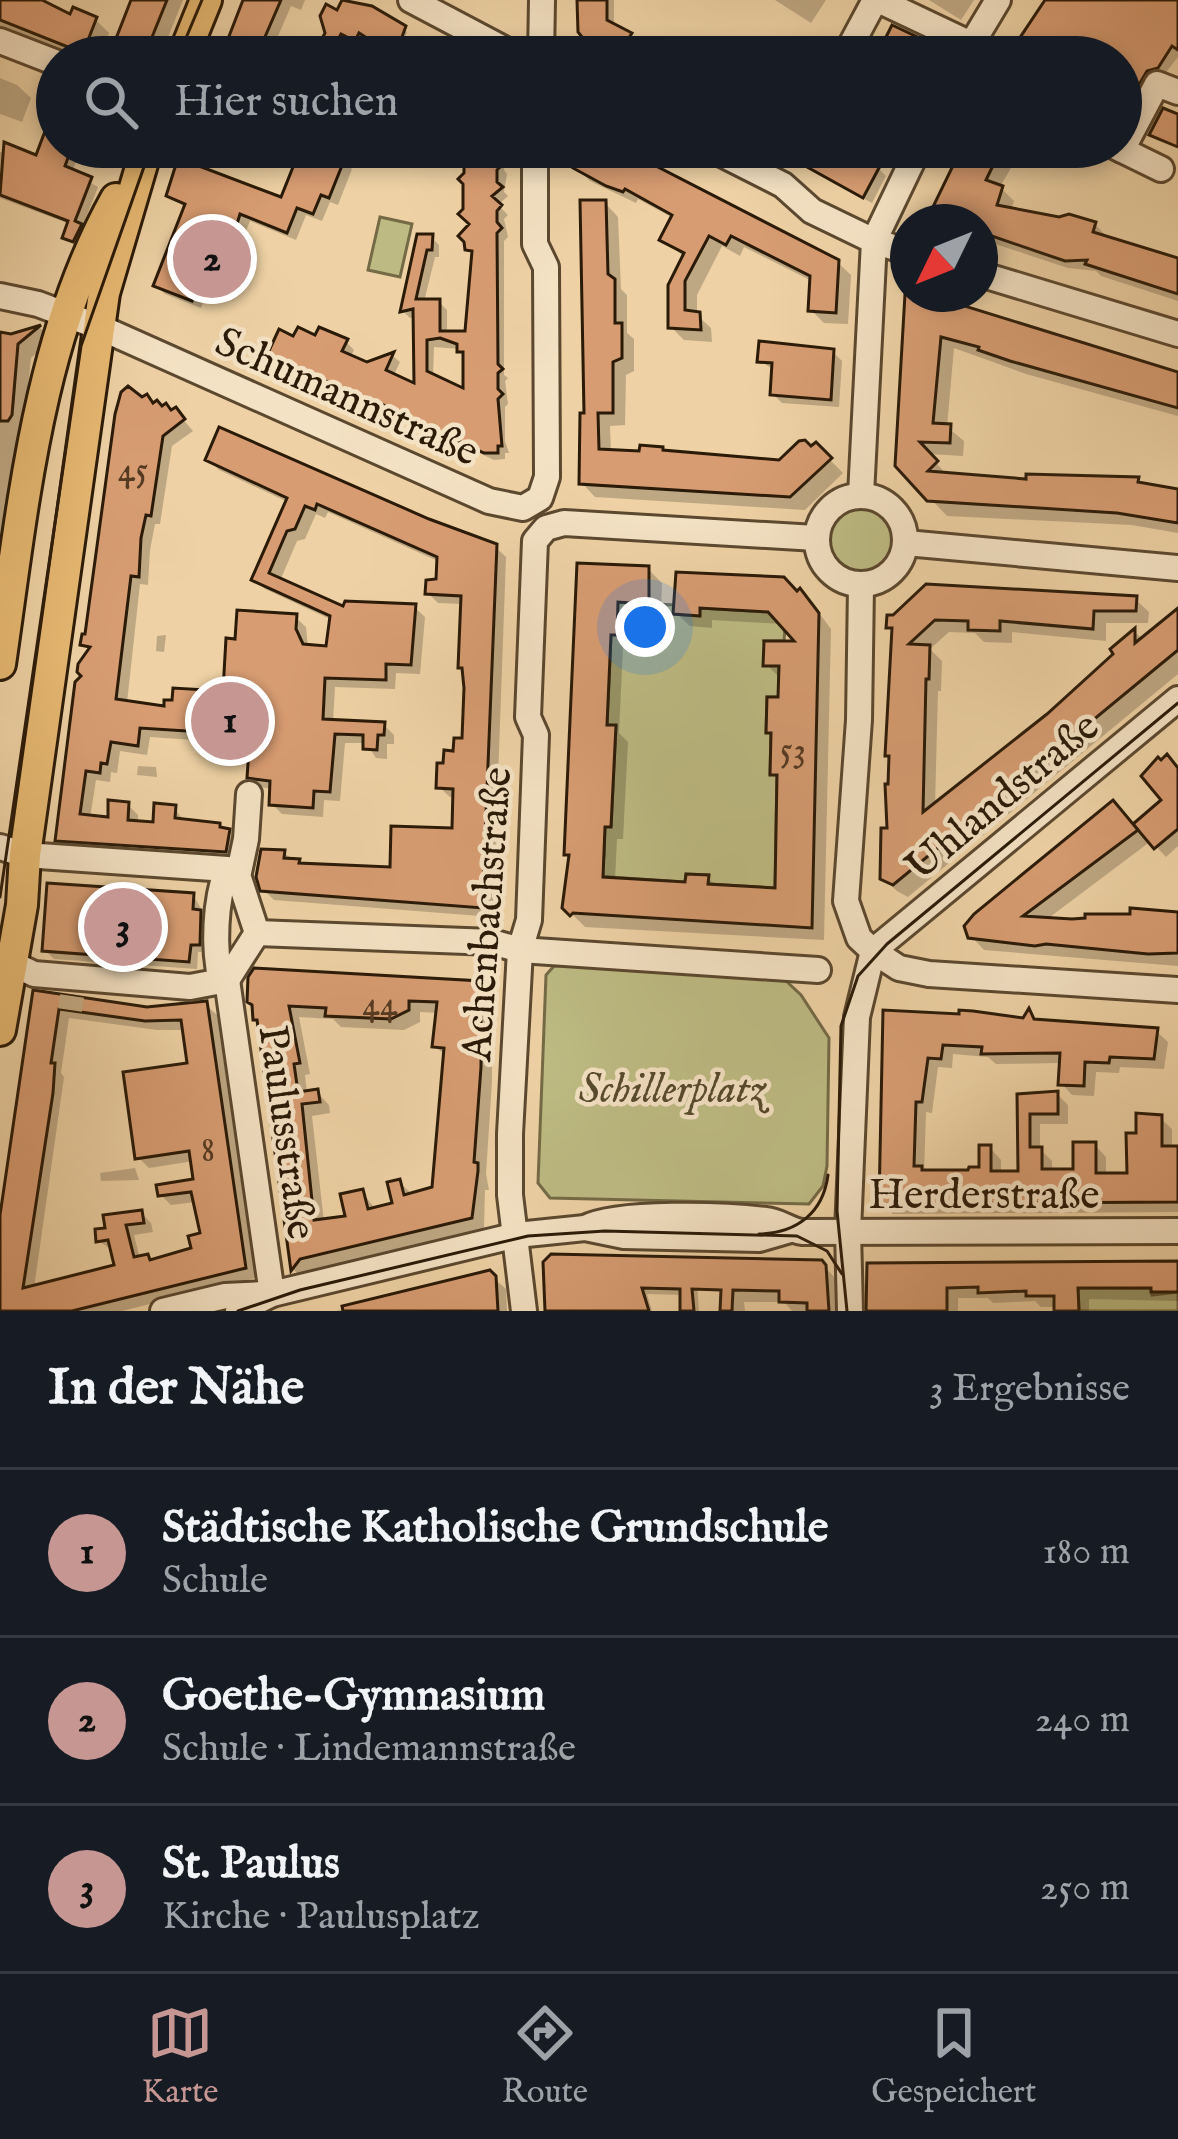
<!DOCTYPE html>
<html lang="de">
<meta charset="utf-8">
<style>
:root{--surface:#171b24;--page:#20242c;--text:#f1f3f6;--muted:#9ea1a6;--line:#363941;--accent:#c59692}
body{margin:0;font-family:"IM FELL English",serif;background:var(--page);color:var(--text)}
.compass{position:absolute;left:890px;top:204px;width:108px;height:108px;border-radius:50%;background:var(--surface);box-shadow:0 6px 18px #0003;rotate:227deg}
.you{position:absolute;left:645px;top:627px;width:42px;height:42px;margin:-30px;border:9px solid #fff;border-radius:50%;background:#1a73e8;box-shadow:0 0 0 18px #1a73e833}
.badge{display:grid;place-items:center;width:78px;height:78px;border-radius:50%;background:var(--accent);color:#111;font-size:39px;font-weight:700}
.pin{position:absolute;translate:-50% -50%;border:6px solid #fff;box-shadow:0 3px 12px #0006}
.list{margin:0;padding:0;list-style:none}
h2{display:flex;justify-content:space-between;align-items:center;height:156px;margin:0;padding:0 48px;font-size:51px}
h2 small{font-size:39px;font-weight:400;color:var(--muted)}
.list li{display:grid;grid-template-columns:78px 1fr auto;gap:36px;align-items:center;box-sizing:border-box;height:168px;padding:0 48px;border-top:3px solid var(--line)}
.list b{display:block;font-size:45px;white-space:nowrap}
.list p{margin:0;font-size:39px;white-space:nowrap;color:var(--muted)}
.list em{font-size:39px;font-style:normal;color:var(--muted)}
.icon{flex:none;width:66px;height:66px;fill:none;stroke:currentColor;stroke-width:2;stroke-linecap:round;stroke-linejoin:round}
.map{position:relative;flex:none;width:1178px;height:1311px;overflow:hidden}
.search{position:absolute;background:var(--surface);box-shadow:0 6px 18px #0003;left:36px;right:36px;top:36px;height:132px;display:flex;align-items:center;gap:30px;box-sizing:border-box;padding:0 42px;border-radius:66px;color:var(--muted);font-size:45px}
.sheet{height:660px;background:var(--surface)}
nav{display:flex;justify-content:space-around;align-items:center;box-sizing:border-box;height:168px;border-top:3px solid var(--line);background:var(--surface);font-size:33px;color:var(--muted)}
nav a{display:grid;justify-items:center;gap:6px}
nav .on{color:var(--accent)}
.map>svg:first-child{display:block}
</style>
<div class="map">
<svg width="1178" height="1311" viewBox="0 0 1178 1311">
<rect width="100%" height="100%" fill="#eed2a5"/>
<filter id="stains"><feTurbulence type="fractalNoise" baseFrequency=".00167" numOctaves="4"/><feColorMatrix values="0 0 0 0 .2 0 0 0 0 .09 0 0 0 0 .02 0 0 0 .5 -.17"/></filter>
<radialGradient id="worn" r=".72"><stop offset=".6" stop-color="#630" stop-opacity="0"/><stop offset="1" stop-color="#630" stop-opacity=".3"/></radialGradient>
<g fill="#bdbb83" stroke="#746a46" stroke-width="3">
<path d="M380 217 412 224 400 277 368 270Z"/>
<circle cx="861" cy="541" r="43"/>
<path d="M617 602 674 605V614L699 616 700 608 752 611 767 607 785 628 784 641H764L779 666V697H767L766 732 771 733 770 774 777 775 775 888 708 884V875L686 874 685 882 593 876 604 857 605 827 611 826 616 726 607 725 611 635Z"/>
<path d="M569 965 785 980 801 995 829 1038 827 1166 823 1186 809 1204 550 1198 538 1183 546 975 554 966Z"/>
<path d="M1078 1288H1151L1152 1295 1178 1292V1311H1079Z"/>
</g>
<g fill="#0003" fill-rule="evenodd">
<path d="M0 0H28L72 17 95 19 109 33 99 57H78L0 26Z"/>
<path d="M134 0H183L160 57H117L113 53Z"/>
<path d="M248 0H305L301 10 291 6 269 57H223Z"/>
<path d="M345 0 407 32 398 56 363 34 359 42 345 35 333 57H316Z"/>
<path d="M579 0H614V27L657 57 601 55 591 46Z"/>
<path d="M775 0H826L811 23Z"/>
<path d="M929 0H974L961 20Z"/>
<path d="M1046 0H1178V57L1131 117 1121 111V57H1011Z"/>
<path d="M928 45 936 53 934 57H880Z"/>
<path d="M0 78 17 85 31 98 22 122 0 114Z"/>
<path d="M57 109V147H82L72 172 98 187 82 228 88 234 81 248 65 237 70 224 0 198V152L37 158Z"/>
<path d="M304 147 351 148 345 163 352 169 338 205 330 202 322 221 306 215 296 240 250 221 246 231 233 226 201 308 165 294 156 285 186 208 170 195 282 201Z"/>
<path d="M467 147H504V170L507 174 504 192 508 196 498 205 508 215 504 219 508 237 504 241V375L508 378 505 381 508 404 505 407V441L509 453H505V459L494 460 383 407 370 406 349 392 343 395 271 354 295 340 346 342 354 350 350 358 367 366 393 356 400 362 393 377 417 388 416 317 410 318 403 311 431 237 439 245V257H435L424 302H439L447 310V334H468L475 256 467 249 473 225 466 210ZM434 347 459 349 466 356V392L433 377Z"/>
<path d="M581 147H618L837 262 851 275 848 324 824 323 811 310 812 281 744 247 740 256 722 246 697 295V315L711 328 712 342 684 340 671 327 686 258 662 240 673 218 638 199 636 203 590 181 577 168 584 154Z"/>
<path d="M768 147H892L880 170 886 176 872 203Z"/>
<path d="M965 147H1023L1000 187 1014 201 1011 210 1095 224 1107 237 1178 262V301L1101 276 1096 271 1068 268 980 239V222H940L932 215Z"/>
<path d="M605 203 618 217 621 289 627 295V333L634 339V371L626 375 625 425 610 426 611 453 780 463 816 446 843 473 805 510 595 497 582 483Z"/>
<path d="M908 294H924L1178 374V416L1026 374 954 348 947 427 964 441 963 456 928 454 948 476 1029 482 1137 480 1144 486 1178 491V533L1132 525 947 516 898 465Z"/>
<path d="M40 328 52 339 31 358 24 426H21L0 570V335L12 337Z"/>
<path d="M833 352 842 361 839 407 782 403 773 394 774 370 760 361Z"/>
<path d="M154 406 172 413 176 411 193 431 172 446 160 524H155L150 550 148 585 140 584 127 703 167 709 226 694 295 617 306 627 308 648 329 649 332 620 265 589 254 579 288 502 219 470 209 460 427 522 495 547 506 557 493 917 274 900 263 889 284 853 302 866 393 870 455 831 456 797H450L439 787 465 741 464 604 438 603 428 593 439 582 440 562 328 512 325 518 316 514 305 539 297 541 280 581 344 610 414 607 425 617 420 674 396 673 395 689 335 687 333 722 383 724 394 735V744H387V759L376 758 366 743H345L340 801 324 800 323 817 282 814 272 804 273 789 261 787 250 777 252 744 150 737 147 755 120 751 117 773 111 772 110 782 96 780 90 818 110 820 128 805 138 815V823L156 825 174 808 185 822 226 832 236 842V861L68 850 58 839 90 651 83 644Z"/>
<path d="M580 566 648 569 662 583 661 616 630 614 629 647H623L619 733 628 742 623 839H617L615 880 688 885 708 878 718 888 778 891 780 781 773 774 774 736 769 732 781 700 780 678 766 664 801 644 783 624 712 620V628L690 626 676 613 678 575 813 605 831 629 824 940 585 927 565 907 571 858 567 854Z"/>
<path d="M1135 599 1149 612 1148 623H1106V641L1012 632V643L984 642 975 633 949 632 930 649 942 661 941 691H938L935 806 1049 716 1117 654 1114 650 1135 632 1143 640 1178 619V674L908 897 897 891 883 878 890 831 895 632 889 627 890 618Z"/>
<path d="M166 635 164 652 156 651 157 636Z"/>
<path d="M138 766 156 767 157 777 137 775Z"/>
<path d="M1178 770V846L1166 857 1151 841 1046 920 1087 922 1178 915V966L984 950 971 936 1134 827 1165 801Z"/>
<path d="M193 895 209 922 208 952H198L197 969 54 959 45 950Z"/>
<path d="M256 972 479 984 492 996V1081L486 1174 489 1190H485L484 1228 480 1231 312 1270 305 1281 294 1270ZM420 1012 439 1013 435 1046 446 1056 434 1190 413 1195 399 1182 395 1205 376 1210 362 1192 348 1218 324 1222 312 1116 330 1113 329 1105 317 1092 307 1093 305 1075 310 1074 299 1017 333 1019 341 1027 404 1030 420 1022Z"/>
<path d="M36 994 147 1010 206 1005 217 1015 255 1278 122 1311H0V1235ZM69 1018 157 1030H185L190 1065 138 1157 149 1168 194 1161 196 1182 160 1194 171 1205 196 1202 204 1235 194 1250 152 1262 147 1257 140 1259 134 1235 153 1232 151 1223 141 1213 99 1241 114 1251 118 1267 34 1288 64 1077 61 1073Z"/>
<path d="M886 1013 1025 1021 1030 1013 1039 1022 1156 1031 1168 1042 1164 1069 1120 1067 1119 1073 1096 1072 1094 1096 1072 1095 1061 1083 1062 1063 996 1064 988 1057 953 1054 952 1068 938 1067 932 1113 926 1112 924 1173 982 1170 990 1148 1001 1160V1174H1021L1020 1097 1057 1094 1068 1105V1124H1040V1149L1052 1161V1172H1076L1095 1145 1106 1157V1176H1130L1139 1136 1160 1118 1172 1129V1149H1178V1212L893 1214 882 1203Z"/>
<path d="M135 1168 139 1180 101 1181 100 1173Z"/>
<path d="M608 1259 696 1268 699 1311H683V1295L647 1294 652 1311H626Z"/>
<path d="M821 1263 838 1281 840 1311H792L784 1302H744L745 1311H723V1295L716 1288Z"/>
<path d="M1178 1263V1301L1089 1299V1311H1057V1307H1041L1035 1301 993 1303 988 1298H958V1311H869L870 1266Z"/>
<path d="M489 1274 506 1289 507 1311H336Z"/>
</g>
<g fill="#d79c72" stroke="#2a1a08" stroke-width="3" fill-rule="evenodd">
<path d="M0 0H42L70 14 73 7 97 17 83 53 0 20Z"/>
<path d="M131 0H167L144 57 110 54Z"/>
<path d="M243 0H281L261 46 249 41 243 57H221Z"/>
<path d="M342 0 372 6 406 26 395 56 359 33 355 41 341 34 329 57H312L325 33 320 16 326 4 337 10Z"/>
<path d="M577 0H607V20L632 33 629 38 664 57H605L594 52 578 32Z"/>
<path d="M1045 0H1178V50L1172 46 1158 68 1147 71 1126 107 1121 104V57H1007Z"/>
<path d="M892 25 930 43 923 57H876Z"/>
<path d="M56 102 57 147H72L65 166 92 177 75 221 82 224 73 242 62 238 68 221 0 195 4 142 36 155Z"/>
<path d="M1163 108 1178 114V147L1149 135Z"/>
<path d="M301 147H340L337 154 345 158 329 198 321 195 313 214 297 208 287 233 240 214 237 224 224 219 192 301 153 286 185 204 166 196 178 158 281 197Z"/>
<path d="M467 147H497V160L502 165 497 170V182L503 187 492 196 502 205 497 211V222L502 228 497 233 498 364 503 369 498 373V389L503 394 498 399 502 446H498V453H484L373 400 360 399 339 386 332 389 330 382 312 378 308 373 267 355 279 329 293 336 298 327 315 335 319 327 348 339 342 351 367 362 394 352 386 370 414 383 413 309 400 312 417 234H433L432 250H427L416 299H440V331H465L472 251 465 250 464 242 458 236 469 224 458 214 463 209V184L458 179 464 173V163L458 157ZM440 338 457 344V352H463V388L427 371V340Z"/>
<path d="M584 147H619L839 260 836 313 808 311 810 276 731 236 726 245 709 236 685 281V310L700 312 701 330 668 328V285L684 253 659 240 672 215 625 189 623 192 606 186 573 168Z"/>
<path d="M771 147H844L880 166 863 198Z"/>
<path d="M962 147H1002L986 180 1003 186 997 205 1059 217 1069 214 1096 222 1093 232 1178 258V294L1085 264 1087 260 1065 261 980 232V222H950L929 215Z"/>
<path d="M580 200H606L608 274 615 279V323H622V358L613 362V413H598L599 449 639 451 640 445 663 447V450L779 460 799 441 805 440 811 446 816 442 832 458 790 497 579 484 580 413H584Z"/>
<path d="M905 294H926L1178 372V408L1010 361 978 350 979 347 941 337 933 423 951 424 950 443 920 442 938 461 928 471 1026 479V474L1139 477 1138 482 1178 489V523L1117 513 927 501 895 466Z"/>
<path d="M41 325 18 344 12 415 8 421H0V332L11 334Z"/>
<path d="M759 341 834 349 831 400 770 395 772 363 757 362Z"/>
<path d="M128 386 142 397 147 394 153 403 157 400 162 406 166 403 171 410 176 407 185 419 163 436 151 516 146 515 141 538 139 577 131 576 116 699 164 706V700H172L173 688 223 691 226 638 235 639 237 610 297 614 296 629 303 644 326 646 330 616 251 580 287 498 205 460 219 427 429 519 497 544 483 887H487L483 908 260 891 256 877 261 849 285 850 284 858 300 859 299 863 390 867 391 826 452 828 453 789 436 788 437 763H443L444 750 453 751 454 738H462L464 688 462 668H458L461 596 425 594 426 580 436 579 437 557 317 504 315 510 305 506 295 529 287 531 269 573 343 606 345 601 416 604 411 665 386 664V680L325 678 323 719 385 722 384 735H378L377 750 363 749V735L335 734 330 792 314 791 313 808 269 805 270 781 247 778 250 735 140 728 138 746 111 742 107 764 101 763 100 773 86 771 80 814 108 817V800L129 802 128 820 153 822 154 803 176 805 175 818 220 823V827L230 829 226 852 55 841 75 682 81 676 77 672 78 664 90 647 80 645 82 634H85L115 414 121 392Z"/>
<path d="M577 563 649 566V604L618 602 617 635H611L607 725H616L611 827H605L603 877 685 882 686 874 709 875 708 884 775 888 777 775H770L771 733H766L767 697H778L779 666H763L764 641H794L768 612 700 608V616L673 614 676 572 784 577 797 591 800 588 819 613 812 928 573 913 570 916 562 908 569 855H564Z"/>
<path d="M926 584 1137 596 1136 611H1094L1093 629 1000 621V631L968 630V621L935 620 909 644 930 645 929 679H926L923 812 1047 714 1113 654 1110 649 1135 628V643L1178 608V650L893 885 880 879 881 828H887L885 784H888L889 756H885L892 628H886L887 615H893Z"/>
<path d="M1167 754 1178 768V829L1154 849 1133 824 1161 800 1141 776 1158 757 1161 760Z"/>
<path d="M1113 800 1138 830 1023 916 1072 919 1085 918V914H1130V908L1178 912V953L1148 954 1046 944 1035 946 968 938 964 926 974 914Z"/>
<path d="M47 883 194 893 193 909 201 910 200 945H191L189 962 42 951Z"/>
<path d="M254 968 481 981V1067L474 1162 478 1163V1171L472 1218 300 1259 291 1271 257 1020H253L252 1005 247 1002 248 977ZM409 1001 437 1002 432 1047 444 1048 432 1187 404 1195 400 1179 387 1182 392 1203 368 1209 363 1189 340 1194 345 1216 314 1220 302 1104 320 1102 318 1089 298 1092 294 1064 300 1063 289 1006 326 1008 325 1016 391 1019 409 1010Z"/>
<path d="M33 990 147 1007 207 1001 246 1268 72 1311H0V1215ZM59 1009 145 1021 181 1020 187 1063 123 1072 135 1159 189 1151 193 1179 156 1185 158 1196 191 1192 200 1233 188 1236 191 1248 150 1260 148 1254 134 1257 126 1225 144 1223 142 1210 103 1215 105 1228 95 1229 96 1242 108 1240 114 1265 23 1288 53 1093 55 1063H51Z"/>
<path d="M1029 1008 1034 1019 1158 1028 1154 1059 1110 1057 1109 1063 1085 1062 1084 1086 1058 1085 1060 1053 981 1054 982 1047 943 1045 941 1059 928 1058 922 1102H916L914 1166H922V1170H968L969 1167H979V1145H991V1171H1018L1017 1094 1058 1091V1114H1030V1147H1042V1169H1073V1142H1096V1173H1127L1126 1133H1136V1113L1162 1115V1146H1178V1202L879 1204 883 1010 959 1014V1010L973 1011 1023 1018Z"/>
<path d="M551 1254 822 1260 826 1265 829 1311H807V1303L779 1302V1291L733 1290 732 1311H720L721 1290 692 1289 694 1311H680V1289L642 1288 649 1311H545L543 1262Z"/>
<path d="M1178 1261V1292H1151V1288H1078L1079 1311H1054V1296H1026V1291L978 1293V1287L947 1288V1311H866L867 1263Z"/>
<path d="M490 1270 496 1276 498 1311H343L342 1306Z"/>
</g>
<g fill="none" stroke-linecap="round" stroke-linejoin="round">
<path stroke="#c7ad86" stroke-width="24" stroke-dasharray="24 12" stroke-linecap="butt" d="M70 1010 72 996"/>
<defs>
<g id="minor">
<path d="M411 0 519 57"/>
<path d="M878 0 971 44"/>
<path d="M0 41 57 63"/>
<path d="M852 43 875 0"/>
<path d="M965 55 998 0"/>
<path d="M541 57 542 0"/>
<path d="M708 147 783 185 812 211 874 241 908 252"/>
<path d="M1116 147 1161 169"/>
<path d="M1122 150 1157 84 1178 92"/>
<path d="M980 274 1178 334"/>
<path d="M0 296 38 304 99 327 489 501 523 508 540 498 547 477 546 267 535 244V147"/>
<path d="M861 495 874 241 919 147"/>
<circle cx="861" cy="540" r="44"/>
<path d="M906 543 1178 568"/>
<path d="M861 586 859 720 846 901 859 938 873 951 899 968 929 974 1178 990"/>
<path d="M0 847 25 855 227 869 240 881 257 933 227 980 190 987 34 974 11 963"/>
<path d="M238 877 246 839 249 794"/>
<path d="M257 933 492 942 520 950 818 970"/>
<path d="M873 951 1178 699"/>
<path d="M227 980 272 1294"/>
<path d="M221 981C213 948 215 901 227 869"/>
<path d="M585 1228C617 1211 727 1215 766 1220 779 1221 789 1230 802 1232L1178 1231"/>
<path d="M163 1311 225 1296 264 1294"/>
<path d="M238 1311 272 1294 517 1235 585 1228 624 1236 759 1239 790 1230"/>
<path d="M524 1311 510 1195V1134L520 950 529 920 536 735 528 717 535 541 546 528 564 523 816 538"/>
<path d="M850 1311 848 1231 857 1017 873 951"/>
</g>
<g id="major">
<path d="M183 57 206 0"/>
<path d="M0 664C23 507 37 341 116 199"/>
<path d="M0 1030 22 905 25 855 104 293 147 147"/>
</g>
</defs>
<use href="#minor" stroke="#5b482f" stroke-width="30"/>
<use href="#major" stroke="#2a1a08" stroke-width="36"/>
<use href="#minor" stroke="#f4e2c4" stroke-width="24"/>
<use href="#major" stroke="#e7b972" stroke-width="30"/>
<g stroke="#2a1a08" stroke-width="3">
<path d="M178 57 202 0"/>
<path d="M0 897 81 346 151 147"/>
<path d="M759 1234C797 1233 823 1213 828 1175"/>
<path d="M238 1311 300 1290 528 1236 605 1231 797 1236 827 1251 842 1274"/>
<path d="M847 1311 837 1211 841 1026 858 976 887 944 1178 703"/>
</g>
</g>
<g text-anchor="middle" stroke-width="9" stroke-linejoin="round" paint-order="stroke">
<g font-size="36" fill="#553a22">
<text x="133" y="481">45</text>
<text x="793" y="761">53</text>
<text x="380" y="1015">44</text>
<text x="208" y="1161">8</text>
</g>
<g font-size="42" fill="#2a1a08" stroke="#f4e2c4">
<text transform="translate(348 395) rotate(24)" y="15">Schumannstraße</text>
<text transform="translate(1001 795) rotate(-40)" y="15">Uhlandstraße</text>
<text transform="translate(485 914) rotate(-86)" y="15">Achenbachstraße</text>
<text transform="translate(289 1132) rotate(82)" y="15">Paulusstraße</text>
<text x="984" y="1208">Herderstraße</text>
</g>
<g font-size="42" font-style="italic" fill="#564a2d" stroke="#f4e2c4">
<text x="672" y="1102">Schillerplatz</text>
</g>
</g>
<rect width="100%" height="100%" filter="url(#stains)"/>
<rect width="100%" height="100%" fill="url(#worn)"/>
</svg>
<svg class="compass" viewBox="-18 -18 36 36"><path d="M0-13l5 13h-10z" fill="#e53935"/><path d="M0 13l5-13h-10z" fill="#9ea1a6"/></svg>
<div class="you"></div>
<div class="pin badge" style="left:230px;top:721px">1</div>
<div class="pin badge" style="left:212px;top:259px">2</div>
<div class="pin badge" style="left:123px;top:927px">3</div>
<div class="search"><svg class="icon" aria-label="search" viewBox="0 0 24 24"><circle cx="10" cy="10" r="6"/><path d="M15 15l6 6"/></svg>Hier suchen</div>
</div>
<section class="sheet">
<h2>In der Nähe<small>3 Ergebnisse</small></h2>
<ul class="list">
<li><span class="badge">1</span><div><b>Städtische Katholische Grundschule</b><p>Schule</p></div><em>180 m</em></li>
<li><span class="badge">2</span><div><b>Goethe-Gymnasium</b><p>Schule · Lindemannstraße</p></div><em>240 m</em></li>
<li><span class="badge">3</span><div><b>St. Paulus</b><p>Kirche · Paulusplatz</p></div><em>250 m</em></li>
</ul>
</section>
<nav>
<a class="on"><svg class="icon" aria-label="map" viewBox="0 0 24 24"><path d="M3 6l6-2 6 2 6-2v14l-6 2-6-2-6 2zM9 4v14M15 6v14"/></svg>Karte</a>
<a><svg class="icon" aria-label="directions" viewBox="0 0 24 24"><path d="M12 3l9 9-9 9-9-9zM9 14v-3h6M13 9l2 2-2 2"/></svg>Route</a>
<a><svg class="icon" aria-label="saved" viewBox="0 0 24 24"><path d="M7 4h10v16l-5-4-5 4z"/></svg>Gespeichert</a>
</nav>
